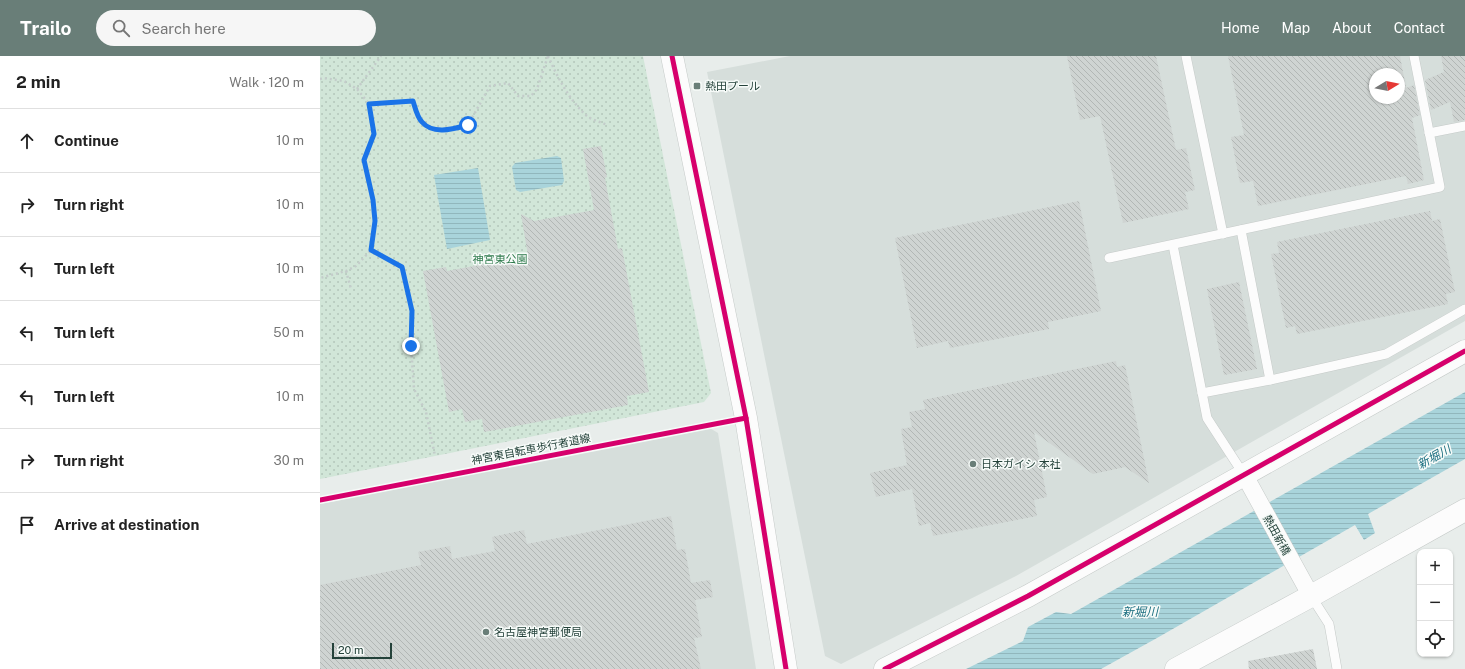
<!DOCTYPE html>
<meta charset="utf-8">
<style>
:root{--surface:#fff;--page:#f6f6f6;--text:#222;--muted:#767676;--line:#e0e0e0;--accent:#697e78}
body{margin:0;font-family:"Public Sans","Noto Sans JP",sans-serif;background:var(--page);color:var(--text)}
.controls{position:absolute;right:12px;bottom:12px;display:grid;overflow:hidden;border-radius:8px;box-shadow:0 1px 3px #0004}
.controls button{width:36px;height:36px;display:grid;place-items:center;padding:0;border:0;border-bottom:1px solid var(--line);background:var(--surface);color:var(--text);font:20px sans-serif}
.compass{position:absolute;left:1049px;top:12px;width:36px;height:36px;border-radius:50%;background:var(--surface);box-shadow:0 1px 3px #0004;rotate:80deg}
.scale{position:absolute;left:12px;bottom:10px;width:60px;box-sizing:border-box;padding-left:4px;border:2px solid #24423a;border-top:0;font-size:11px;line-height:14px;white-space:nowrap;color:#24423a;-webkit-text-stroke:3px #f7fbf9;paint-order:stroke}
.stop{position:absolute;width:12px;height:12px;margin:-9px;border:3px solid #1a73e8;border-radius:50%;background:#fff}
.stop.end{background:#1a73e8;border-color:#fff;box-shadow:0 1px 4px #0008}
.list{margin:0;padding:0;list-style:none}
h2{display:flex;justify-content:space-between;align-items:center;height:52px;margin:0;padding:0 16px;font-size:17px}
h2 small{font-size:13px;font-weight:400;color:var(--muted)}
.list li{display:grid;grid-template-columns:26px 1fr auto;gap:12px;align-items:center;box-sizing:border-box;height:64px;padding:0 16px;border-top:1px solid var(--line)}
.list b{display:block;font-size:15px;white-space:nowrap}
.list em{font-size:13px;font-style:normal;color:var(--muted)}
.icon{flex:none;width:22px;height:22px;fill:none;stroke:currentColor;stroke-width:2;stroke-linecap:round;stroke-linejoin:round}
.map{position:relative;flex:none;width:1145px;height:613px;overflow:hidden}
header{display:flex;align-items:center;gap:24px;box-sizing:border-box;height:56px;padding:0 20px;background:var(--accent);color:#fff}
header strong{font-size:19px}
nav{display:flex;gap:22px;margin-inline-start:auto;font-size:14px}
.search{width:280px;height:36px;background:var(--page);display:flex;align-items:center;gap:10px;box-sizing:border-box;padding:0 14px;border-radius:22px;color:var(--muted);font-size:15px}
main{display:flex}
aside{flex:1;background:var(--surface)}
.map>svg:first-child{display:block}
</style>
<header>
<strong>Trailo</strong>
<div class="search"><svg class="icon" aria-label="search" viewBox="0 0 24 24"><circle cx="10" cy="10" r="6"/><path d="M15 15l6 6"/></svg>Search here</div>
<nav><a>Home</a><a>Map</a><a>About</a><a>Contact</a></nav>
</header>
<main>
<aside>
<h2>2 min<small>Walk · 120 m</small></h2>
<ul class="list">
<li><svg class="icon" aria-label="ahead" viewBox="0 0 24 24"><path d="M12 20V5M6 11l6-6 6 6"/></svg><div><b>Continue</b></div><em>10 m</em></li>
<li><svg class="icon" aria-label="right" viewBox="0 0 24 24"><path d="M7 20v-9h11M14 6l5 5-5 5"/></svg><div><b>Turn right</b></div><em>10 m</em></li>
<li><svg class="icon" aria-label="left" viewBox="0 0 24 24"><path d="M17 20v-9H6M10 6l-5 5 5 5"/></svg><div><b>Turn left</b></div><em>10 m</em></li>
<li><svg class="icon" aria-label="left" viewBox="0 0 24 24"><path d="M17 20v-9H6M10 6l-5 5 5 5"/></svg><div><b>Turn left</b></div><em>50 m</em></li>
<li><svg class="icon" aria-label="left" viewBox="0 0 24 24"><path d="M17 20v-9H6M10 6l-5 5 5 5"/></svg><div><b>Turn left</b></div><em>10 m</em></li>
<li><svg class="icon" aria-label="right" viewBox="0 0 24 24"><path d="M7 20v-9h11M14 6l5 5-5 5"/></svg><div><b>Turn right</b></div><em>30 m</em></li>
<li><svg class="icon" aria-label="arrive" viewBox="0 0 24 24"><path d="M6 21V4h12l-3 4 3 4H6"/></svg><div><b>Arrive at destination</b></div></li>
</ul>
</aside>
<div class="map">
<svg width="1145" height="613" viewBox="0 0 1145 613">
<defs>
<pattern id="park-dots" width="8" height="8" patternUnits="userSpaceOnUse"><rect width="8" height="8" fill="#d1e6d8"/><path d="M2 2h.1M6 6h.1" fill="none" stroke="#b3c6ba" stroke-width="1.8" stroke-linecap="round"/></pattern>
<pattern id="water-rules" width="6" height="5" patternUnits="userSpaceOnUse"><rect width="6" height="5" fill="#a9d4db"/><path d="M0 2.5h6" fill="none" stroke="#91b7bd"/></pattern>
<pattern id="building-back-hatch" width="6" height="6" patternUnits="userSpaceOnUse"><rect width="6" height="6" fill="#cfd4d2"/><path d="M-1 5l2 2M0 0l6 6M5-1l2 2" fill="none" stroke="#b2b7b5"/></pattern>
</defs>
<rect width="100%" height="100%" fill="#e8edeb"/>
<g fill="#d6dedb" fill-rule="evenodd">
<path d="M470 0H1145V265L696 520 521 608 505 600 387 16ZM1055 18H1079V42H1055Z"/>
<path d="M388 371 398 377 436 613H0V448Z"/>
</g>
<path fill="url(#park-dots)" d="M0 0H323L391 337 384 346 0 423Z"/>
<g fill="url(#water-rules)">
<path d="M237 100 241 102 244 125 242 129 200 136 196 134 192 111 195 107Z"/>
<path d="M158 112 170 184 127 193 114 119Z"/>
<path d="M1145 336V403L1048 458 1055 477 1044 484 1035 469 837 582 781 613H646L703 585 708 571 736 556 751 558Z"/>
</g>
<g fill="url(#building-back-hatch)" fill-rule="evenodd">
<path d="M747 0H836L856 94 866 92 875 134 865 136 869 153 803 167 780 60 760 64Z"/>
<path d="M908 0H1080L1086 32 1094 29 1100 59 1092 62 1104 124 1088 128 1086 120 938 150 933 125 920 127 911 81 924 79ZM1055 18H1079V42H1055Z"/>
<path d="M1121 0H1145V64L1134 66 1130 46 1111 54 1105 24 1124 16Z"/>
<path d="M281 90 287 121 285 122 298 193 302 192 329 336 307 340 308 349 164 376 162 363 145 366 142 353 129 356 103 215 126 211 127 215 208 200 201 158 214 165 274 154 263 93Z"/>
<path d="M759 145 781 255 728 266 729 273 698 279 630 292 628 285 597 292 575 182Z"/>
<path d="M1110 155 1112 165 1120 163 1135 236 1126 238 1128 248 977 278 975 270 966 272 951 198 959 197 957 186Z"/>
<path d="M919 226 937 313 904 319 887 233Z"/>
<path d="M796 305 797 311 805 309 829 427 805 411 773 418 714 376 727 441 714 444 717 460 613 480 610 467 599 470 592 433 556 441 550 417 587 409 581 373 592 371 589 356 605 353 603 344Z"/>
<path d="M351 460 357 494 365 493 371 527 390 524 393 541 375 544 382 581 374 582 381 613H0V529L101 509 98 496 130 490 132 503 175 495 172 481 204 474 207 488Z"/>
<path d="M993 593 997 613H929L928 605Z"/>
</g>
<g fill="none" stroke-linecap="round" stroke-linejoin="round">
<defs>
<g id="service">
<path d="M866 0 903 178"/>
<path d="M1109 77 1145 70"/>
<path d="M921 174 950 324"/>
<path d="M853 189 887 362 924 419"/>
<path d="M789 202 1120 131 1094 0"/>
<path d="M882 337 950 324 1066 298 1145 253"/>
<path d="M991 540 1009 568 1017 613"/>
</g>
<path id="minor" d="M925 420 991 540"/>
<g id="tertiary">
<path d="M352 0 426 362 466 613"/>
<path d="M565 613 708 540 1145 295"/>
<path d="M856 613 991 540 1145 454"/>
</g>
</defs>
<use href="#service" stroke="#c5cac8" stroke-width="10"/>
<use href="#minor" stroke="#c5cac8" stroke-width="18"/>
<use href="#tertiary" stroke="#c5cac8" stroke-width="23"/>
<g stroke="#c3ccca" stroke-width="2.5" stroke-dasharray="2 3" stroke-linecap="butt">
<path d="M228 0C238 22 249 44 267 60 272 64 281 66 287 69"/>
<path d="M0 23 3 22 24 25 37 33 49 48 54 78 44 105 53 144 55 165 51 194 36 210 26 215 0 222"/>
<path d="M37 33 61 0"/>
<path d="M49 48 93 45C95 51 97 61 101 66 113 79 134 73 148 69L170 30 188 27 198 40H211L217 33 228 0"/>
<path d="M51 194 82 211 92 255 91 290 94 333 106 356 115 400"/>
<path d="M26 215 31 233"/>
<path d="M0 444 406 366"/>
</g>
<use href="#service" stroke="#fcfcfc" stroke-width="9"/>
<use href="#minor" stroke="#fcfcfc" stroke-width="17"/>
<use href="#tertiary" stroke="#fcfcfc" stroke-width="22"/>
<defs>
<g id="cycleway">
<path d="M352 0 426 362 466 613"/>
<path d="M0 444 426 362"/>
<path d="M565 613 708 540 1145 295"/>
</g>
</defs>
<use href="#cycleway" stroke="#f7fbf9" stroke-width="8"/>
<use href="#cycleway" stroke="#d6006c" stroke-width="5"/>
</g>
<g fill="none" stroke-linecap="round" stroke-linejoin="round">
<path stroke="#1a73e8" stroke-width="5" d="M91 290 92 255 82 211 51 194 55 165 53 144 44 104 54 78 49 48 93 45C95 51 97 61 102 66 113 79 133 73 148 69"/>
</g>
<g fill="#697e78" stroke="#f7fbf9" stroke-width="1.5">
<rect x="373" y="26" width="8" height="8" rx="2"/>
<circle cx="653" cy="408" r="4"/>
<circle cx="166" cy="576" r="4"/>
</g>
<g text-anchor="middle" stroke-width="3" stroke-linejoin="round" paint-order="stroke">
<g font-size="11" fill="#24423a" stroke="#f7fbf9" text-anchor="start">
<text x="385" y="34">熱田プール</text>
<text x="661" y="412">日本ガイシ 本社</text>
<text x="174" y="580">名古屋神宮郵便局</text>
</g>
<g font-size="11" fill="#2d7a4b" stroke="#f7fbf9">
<text x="180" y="207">神宮東公園</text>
</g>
<g font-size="11" fill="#24423a" stroke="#f7fbf9">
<text transform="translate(211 393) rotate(-11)" y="4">神宮東自転車歩行者道線</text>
<text transform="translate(957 479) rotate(61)" y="4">熱田新橋</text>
</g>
<g font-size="12" font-style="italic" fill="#1c6f80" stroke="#f7fbf9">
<text transform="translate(1114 401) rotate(-29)" y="4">新堀川</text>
<text x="820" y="560">新堀川</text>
</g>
</g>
</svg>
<div class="controls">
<button>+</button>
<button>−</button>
<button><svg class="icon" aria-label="locate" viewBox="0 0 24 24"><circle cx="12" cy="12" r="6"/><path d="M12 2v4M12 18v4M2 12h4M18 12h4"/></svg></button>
</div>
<svg class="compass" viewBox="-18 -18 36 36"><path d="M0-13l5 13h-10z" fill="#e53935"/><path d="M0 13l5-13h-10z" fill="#767676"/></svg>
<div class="scale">20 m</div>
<div class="stop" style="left:148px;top:69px"></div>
<div class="stop end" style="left:91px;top:290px"></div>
</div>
</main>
